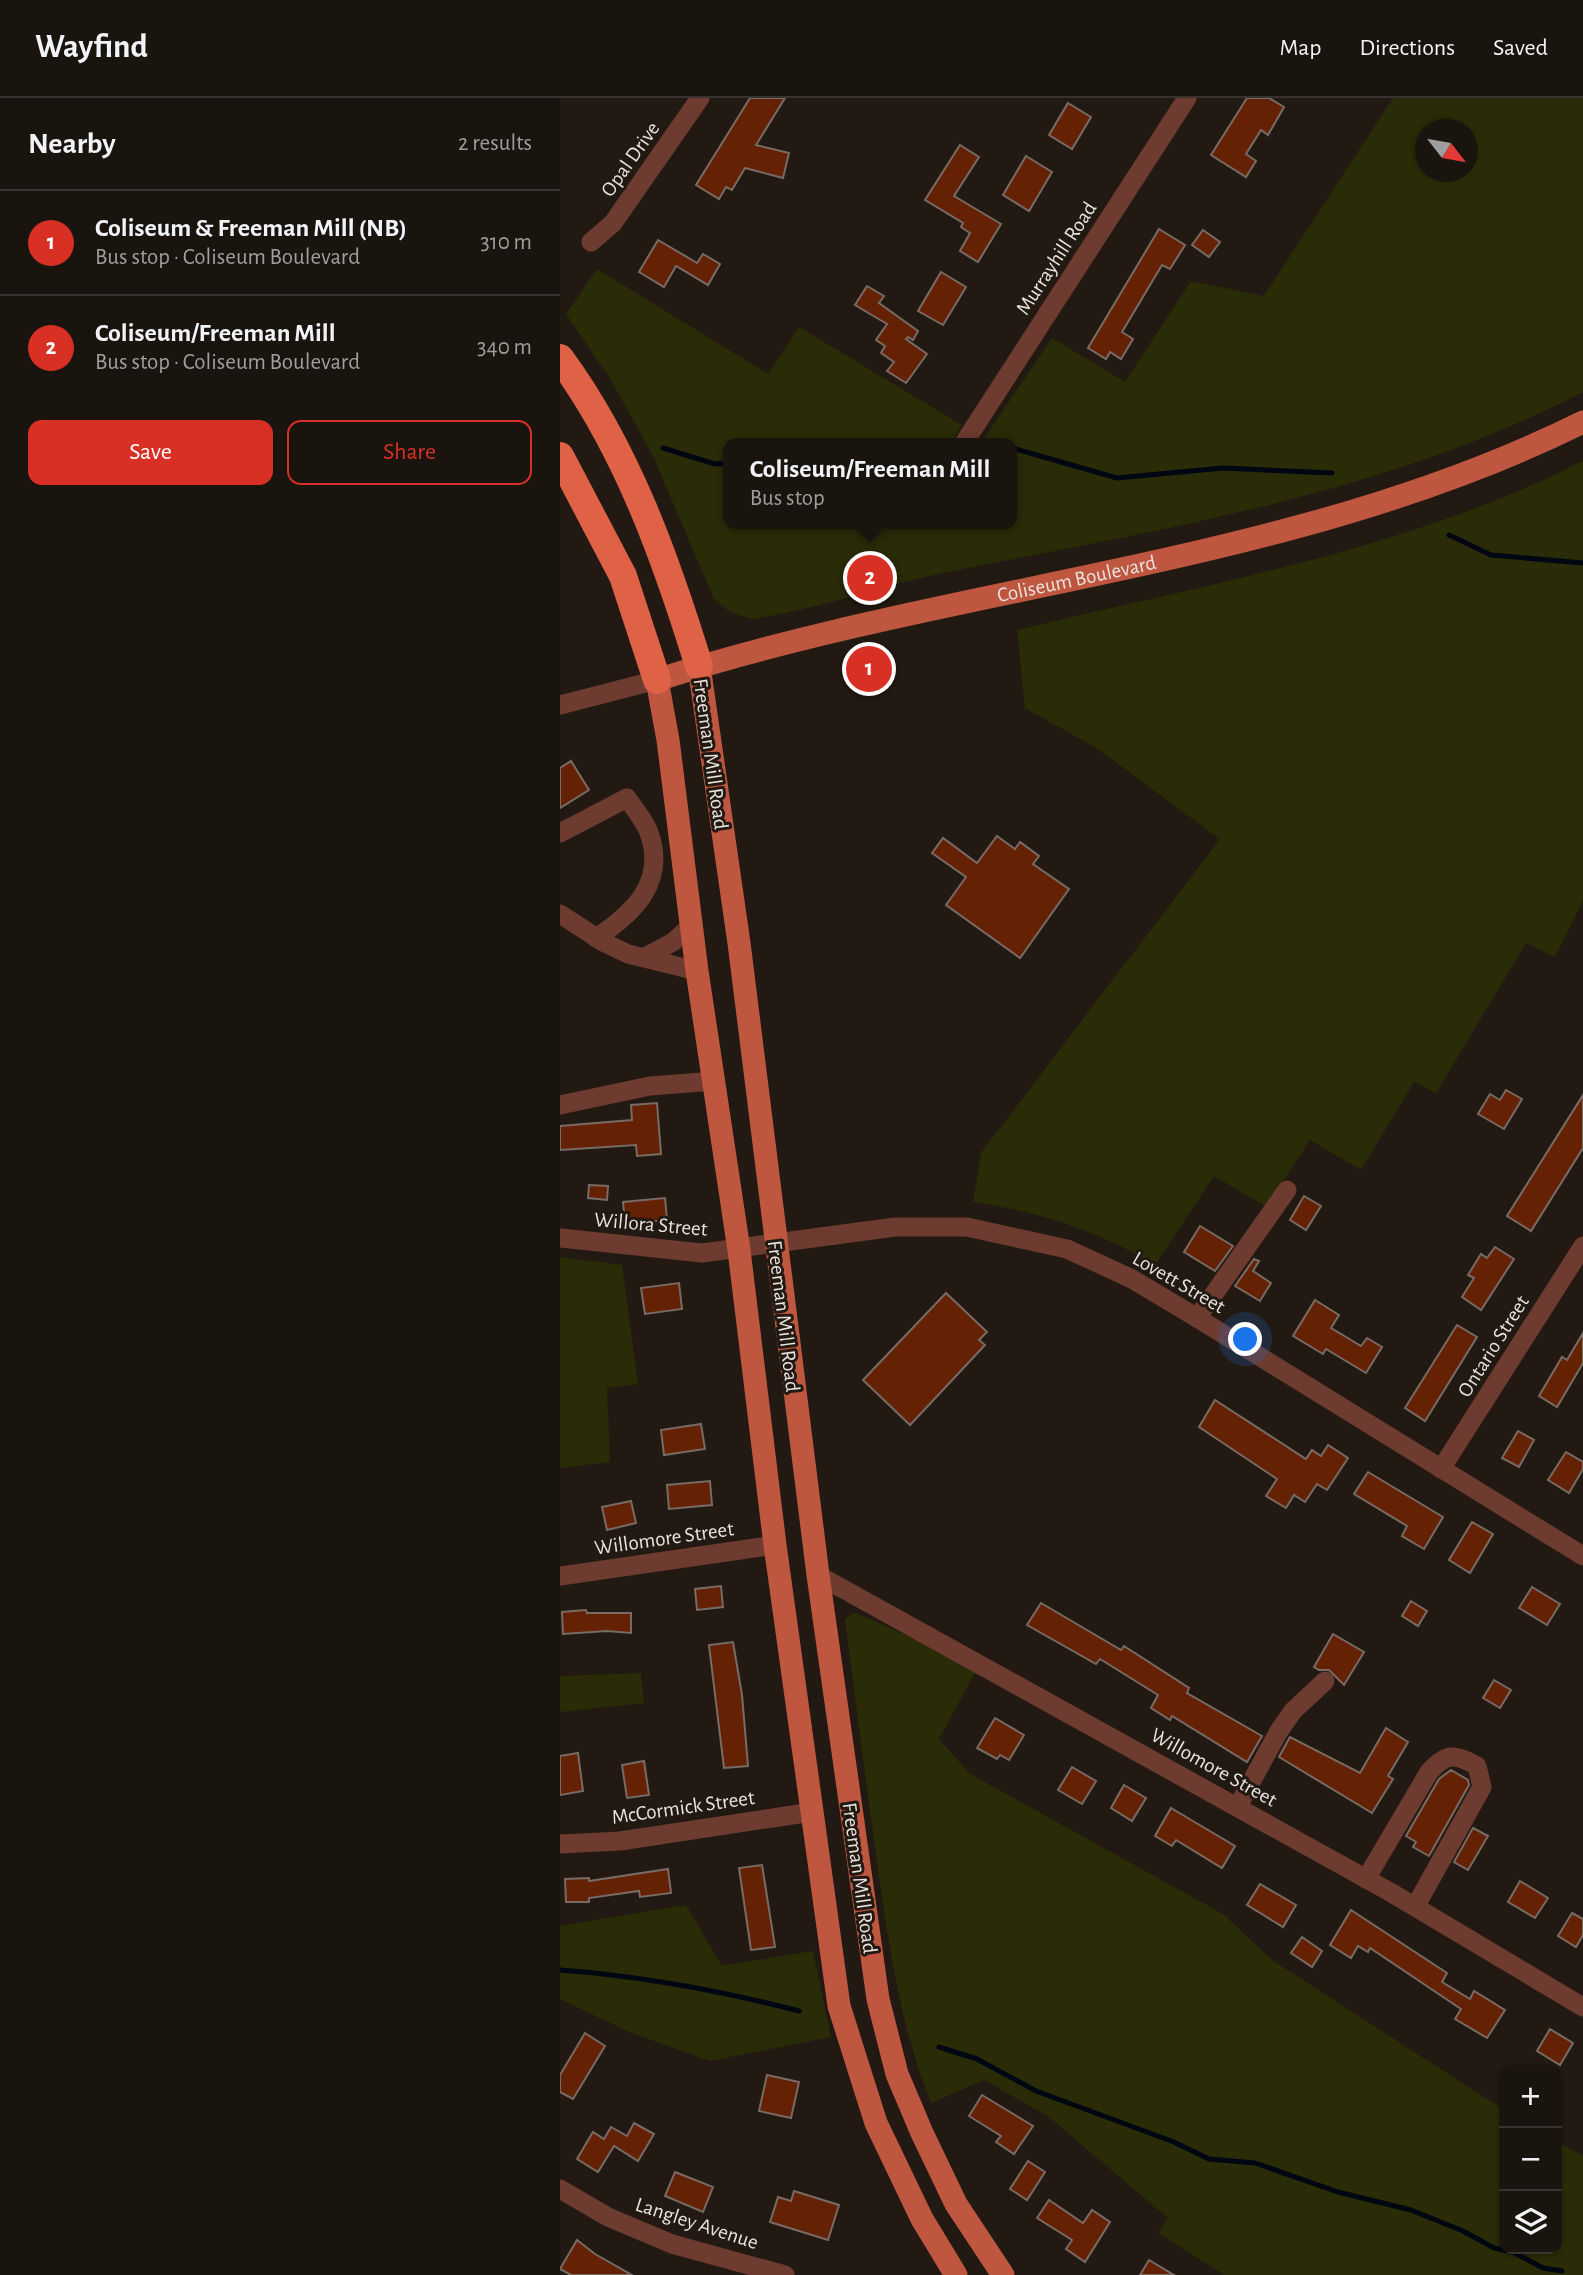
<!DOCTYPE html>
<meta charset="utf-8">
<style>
:root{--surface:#1a140e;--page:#27211c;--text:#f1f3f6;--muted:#9f9e9e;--line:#38332e;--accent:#d93025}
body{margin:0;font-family:"Alegreya Sans",sans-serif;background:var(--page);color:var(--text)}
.controls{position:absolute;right:21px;bottom:21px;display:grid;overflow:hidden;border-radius:14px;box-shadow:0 2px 5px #0004}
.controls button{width:63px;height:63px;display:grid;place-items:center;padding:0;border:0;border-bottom:2px solid var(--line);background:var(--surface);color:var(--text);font:35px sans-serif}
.compass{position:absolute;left:855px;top:21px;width:63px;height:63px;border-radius:50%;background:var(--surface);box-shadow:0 2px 5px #0004;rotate:121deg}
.you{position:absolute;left:686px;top:1242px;width:24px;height:24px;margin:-18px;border:5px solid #fff;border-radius:50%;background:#1a73e8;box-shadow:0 0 0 10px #1a73e833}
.badge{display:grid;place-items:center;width:46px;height:46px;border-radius:50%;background:var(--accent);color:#fff;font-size:23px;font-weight:700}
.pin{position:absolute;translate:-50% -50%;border:4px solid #fff;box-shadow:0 2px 7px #0006}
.popup{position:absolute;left:163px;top:340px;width:294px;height:91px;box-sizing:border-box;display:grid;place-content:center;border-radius:14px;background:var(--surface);filter:drop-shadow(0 2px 5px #0005);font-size:23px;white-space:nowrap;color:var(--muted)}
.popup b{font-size:26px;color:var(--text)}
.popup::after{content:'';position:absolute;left:50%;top:100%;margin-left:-14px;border:14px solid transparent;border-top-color:var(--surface)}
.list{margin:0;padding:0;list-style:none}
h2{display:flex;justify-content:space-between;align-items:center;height:91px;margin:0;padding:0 28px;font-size:30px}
h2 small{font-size:23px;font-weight:400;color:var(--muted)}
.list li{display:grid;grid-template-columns:46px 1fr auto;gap:21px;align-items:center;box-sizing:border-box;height:105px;padding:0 28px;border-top:2px solid var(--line)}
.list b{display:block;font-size:26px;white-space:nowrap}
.list p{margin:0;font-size:23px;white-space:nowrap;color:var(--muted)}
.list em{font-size:23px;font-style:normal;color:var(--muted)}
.actions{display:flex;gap:14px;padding:21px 28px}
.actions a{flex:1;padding:16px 0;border:2px solid var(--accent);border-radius:14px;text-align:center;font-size:24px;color:var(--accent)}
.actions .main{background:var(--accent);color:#fff}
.icon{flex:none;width:38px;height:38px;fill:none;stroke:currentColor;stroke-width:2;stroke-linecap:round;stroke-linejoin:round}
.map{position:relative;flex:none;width:1023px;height:2177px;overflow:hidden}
header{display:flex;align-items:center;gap:42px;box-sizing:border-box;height:98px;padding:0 35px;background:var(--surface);border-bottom:2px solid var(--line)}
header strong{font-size:33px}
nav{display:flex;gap:38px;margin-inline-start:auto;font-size:24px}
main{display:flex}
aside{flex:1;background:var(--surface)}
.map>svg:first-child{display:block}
</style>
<header>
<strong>Wayfind</strong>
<nav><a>Map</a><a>Directions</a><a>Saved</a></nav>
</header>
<main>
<aside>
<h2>Nearby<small>2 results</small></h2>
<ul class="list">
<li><span class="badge">1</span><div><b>Coliseum &amp; Freeman Mill (NB)</b><p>Bus stop · Coliseum Boulevard</p></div><em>310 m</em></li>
<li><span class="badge">2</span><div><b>Coliseum/Freeman Mill</b><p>Bus stop · Coliseum Boulevard</p></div><em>340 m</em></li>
</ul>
<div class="actions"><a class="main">Save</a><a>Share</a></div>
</aside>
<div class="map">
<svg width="1023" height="2177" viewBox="0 0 1023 2177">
<rect width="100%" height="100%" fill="#221a12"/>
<g fill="#2a2b07" fill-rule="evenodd">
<path d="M833 0H1023V294C826 396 603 431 388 474 323 487 259 511 193 521L170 514 154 501 94 360 51 282 6 216 37 171 208 276 239 229 402 327 391 345H168V426H452V345H421L492 240 565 284 631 183 704 198ZM866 32H908V74H866Z"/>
<path d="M1023 363V802L995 859 966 845 876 995 854 984 801 1072 750 1042 706 1109 654 1078 595 1167C537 1132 480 1114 413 1104L421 1055 660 741 538 651 465 610 457 532C648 486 847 452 1023 363Z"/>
<path d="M0 1159 62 1167 78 1286 47 1290 50 1364 0 1370Z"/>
<path d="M295 1515 370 1547 416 1573 379 1641 410 1676 663 1816 712 1862 944 2012V2151H997V2043L1023 2058V2177H665L598 2135 608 2120 489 2019 424 1982 371 2005C341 1930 329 1850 318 1770 306 1687 296 1604 285 1521Z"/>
<path d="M81 1575 84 1605 0 1614V1578Z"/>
<path d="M126 1807 162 1868 253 1853 271 1939 150 1963 69 1934 0 1901V1828Z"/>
</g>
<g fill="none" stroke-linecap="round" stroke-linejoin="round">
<g stroke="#000612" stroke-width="5">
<path d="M433 344 437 345"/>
<path d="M331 345 377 343"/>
<path d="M103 350 155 366 168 365"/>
<path d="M452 350 557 380 663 370 772 375"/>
<path d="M889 437 931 457 1023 465"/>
<path d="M0 1872C80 1878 162 1893 239 1913"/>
<path d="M379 1949 417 1961 476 1993 614 2044 649 2061 695 2065 778 2094 851 2112 903 2133 934 2150 953 2154 983 2170 1002 2173"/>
</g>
</g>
<g fill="#642104" stroke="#786a65" stroke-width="2">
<path d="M190 0H225L196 47 229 55 223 80 185 70 172 92 166 89 159 101 136 87Z"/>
<path d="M687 0H709L724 9 708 37 701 32 686 56 696 63 686 79 651 57Z"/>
<path d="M508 5 531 19 512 51 489 37Z"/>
<path d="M400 47 419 59 394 98 441 126 418 164 400 153 410 135 401 129 403 125 365 102Z"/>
<path d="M466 58 492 74 469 113 443 97Z"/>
<path d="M599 131 625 147 610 171 602 167 562 234 573 241 561 261 550 254 546 261 528 250Z"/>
<path d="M643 132 660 144 649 159 632 147Z"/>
<path d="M98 142 137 165 143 156 160 166 148 187 116 168 104 189 79 174Z"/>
<path d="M381 174 406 189 383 227 358 213Z"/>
<path d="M307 188 324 198 319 205 358 233 353 242 348 239 346 241 367 256 346 285 327 273 334 264 321 255 325 248 316 242 327 226 295 207Z"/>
<path d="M11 663 29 692 0 710V670Z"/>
<path d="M437 738 455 751 460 744 479 758 473 766 509 791 460 860 386 807 406 779 372 755 383 740 417 765Z"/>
<path d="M946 992 962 1001 944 1031 918 1016 930 996 940 1002Z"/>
<path d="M1023 997V1050L971 1133 947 1118Z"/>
<path d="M97 1005 101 1056 77 1058 76 1047 0 1052V1028L72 1022 71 1007Z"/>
<path d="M29 1087 48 1088 47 1102 28 1100Z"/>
<path d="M744 1098 761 1108 746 1132 730 1122Z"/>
<path d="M105 1100 107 1122 65 1126 63 1104Z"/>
<path d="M640 1128 673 1148 655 1173 624 1154Z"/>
<path d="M935 1149 954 1161 921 1212 902 1199 914 1180 908 1177 921 1156 927 1160Z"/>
<path d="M694 1161 699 1163 693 1173 711 1185 700 1203 675 1188Z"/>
<path d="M119 1185 122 1211 85 1216 81 1190Z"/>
<path d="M386 1195 427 1234 419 1242 425 1247 350 1327 303 1282Z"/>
<path d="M755 1202 779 1217 771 1230 801 1248 807 1240 822 1249 806 1275 766 1251 763 1256 733 1238Z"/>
<path d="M897 1227 917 1239 865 1323 845 1310Z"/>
<path d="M1023 1235V1265L997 1309 979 1298 1002 1259 1007 1262Z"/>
<path d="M655 1302 746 1361 752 1352 761 1358 768 1347 788 1360 767 1392 757 1386 745 1404 734 1397 726 1410 706 1398 717 1381 639 1329Z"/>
<path d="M141 1326 145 1351 104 1357 101 1332Z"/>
<path d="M958 1333 974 1342 959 1369 942 1360Z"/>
<path d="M1006 1354 1023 1364V1371L1009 1395 988 1382Z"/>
<path d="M808 1374 883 1419 864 1451 842 1438 847 1428 794 1396Z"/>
<path d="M150 1383 152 1407 109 1411 107 1387Z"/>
<path d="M71 1403 76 1425 47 1432 42 1409Z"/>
<path d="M912 1424 933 1436 910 1475 889 1462Z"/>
<path d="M161 1488 163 1509 137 1512 135 1491Z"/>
<path d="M972 1489 1000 1506 987 1527 959 1510Z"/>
<path d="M851 1503 867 1513 858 1528 842 1518Z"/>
<path d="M481 1505 561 1552 564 1548 629 1590 627 1595 702 1638 687 1664 612 1618 610 1622 591 1610 598 1597 540 1561 536 1566 467 1527Z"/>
<path d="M26 1512 27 1515H71V1535L47 1533 3 1536 2 1514Z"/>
<path d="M773 1536 804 1554 784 1587 769 1572H759L754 1569Z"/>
<path d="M173 1544 182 1597 188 1668 164 1670 149 1547Z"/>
<path d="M934 1582 951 1592 940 1610 923 1600Z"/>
<path d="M435 1620 464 1637 449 1662 440 1657 437 1661 417 1650Z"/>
<path d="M826 1630 848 1644 828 1678 833 1681 812 1715 719 1659 730 1639 800 1675Z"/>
<path d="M18 1655 23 1693 0 1697V1658Z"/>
<path d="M84 1663 89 1697 67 1700 62 1667Z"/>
<path d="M512 1669 536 1683 522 1706 498 1692Z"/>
<path d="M891 1672 908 1682 909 1687 869 1758 853 1749 856 1744 846 1738 879 1681Z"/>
<path d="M564 1687 586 1700 572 1723 551 1710Z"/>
<path d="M611 1710 675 1748 662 1770 616 1742 612 1748 595 1738Z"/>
<path d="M913 1730 928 1738 908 1772 894 1764Z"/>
<path d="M202 1767 215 1849 191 1852 179 1770Z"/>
<path d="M108 1771 111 1795 80 1799 79 1793 29 1800V1804H6L5 1781 29 1780V1783Z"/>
<path d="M960 1783 988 1800 975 1820 948 1804Z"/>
<path d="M700 1786 736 1807 723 1829 687 1807Z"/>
<path d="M791 1812 887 1875 882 1884 910 1901 914 1893 945 1912 927 1940 895 1921 901 1911 810 1850 808 1854 798 1848 791 1860 770 1847Z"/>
<path d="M1012 1815 1023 1821V1837L1016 1849 998 1838Z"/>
<path d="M742 1839 762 1853 752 1869 731 1855Z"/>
<path d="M990 1931 1013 1945 1000 1967 977 1953Z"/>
<path d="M25 1935 45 1948 13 2001 0 1994V1977Z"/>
<path d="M207 1977 239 1984 231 2020 199 2013Z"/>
<path d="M422 1997 473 2028 454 2056 436 2044 441 2038 409 2018Z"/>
<path d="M74 2025 94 2036 78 2063 54 2048 38 2074 17 2061 33 2034 44 2041 51 2029 67 2038Z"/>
<path d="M468 2063 485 2074 467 2102 450 2091Z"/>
<path d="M115 2074 153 2089 143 2114 105 2098Z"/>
<path d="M234 2093 279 2107 268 2142 210 2124 218 2099 231 2103Z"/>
<path d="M489 2102 523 2125 532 2112 550 2124 525 2164 506 2151 512 2142 477 2120Z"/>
<path d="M17 2142 35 2156 72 2177H11L0 2171Z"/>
<path d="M589 2162 614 2177H580Z"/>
</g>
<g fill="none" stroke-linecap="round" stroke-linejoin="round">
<g stroke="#6d3b30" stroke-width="19">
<path d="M31 144 53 125 140 0"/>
<path d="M404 345 627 0"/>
<path d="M0 607 97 582"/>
<path d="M0 735 67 700C74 710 83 721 88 732 108 783 74 815 36 840"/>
<path d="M0 816 43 844 68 856 137 873"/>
<path d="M87 858 113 844 132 827"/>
<path d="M0 1007 90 988 155 983"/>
<path d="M0 1140 142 1155 335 1129H407L507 1151 572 1181 629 1215 1023 1458"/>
<path d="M637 1220 727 1092"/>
<path d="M881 1371 1023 1148"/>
<path d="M258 1477 830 1794 1023 1909"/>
<path d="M0 1478 215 1447"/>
<path d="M678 1708 719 1633 733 1613 765 1583"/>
<path d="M0 1746 60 1743 252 1714"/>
<path d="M806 1781 869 1674C886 1655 895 1655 917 1668L922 1689 855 1809"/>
<path d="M0 2091 48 2119 112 2146 225 2177"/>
</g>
<g stroke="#bf5740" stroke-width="23">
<path d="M139 568 179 845 258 1477 318 1901 337 1976 362 2035 396 2106 443 2177"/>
<path id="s1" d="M396 2177 362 2121 316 2025 279 1908 215 1447 179 1152 137 873 108 642 97 582C402 484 733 468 1023 324"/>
</g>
<g stroke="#df6146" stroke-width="28">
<path d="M0 260C67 351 106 461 139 568"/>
<path d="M0 358 63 478 97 582"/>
</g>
</g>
<g text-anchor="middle" stroke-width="6" stroke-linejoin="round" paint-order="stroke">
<g font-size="21" fill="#e8e3dd" stroke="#221a12">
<text transform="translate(70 61) rotate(-55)" y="7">Opal Drive</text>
<text transform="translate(496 160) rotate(-57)" y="7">Murrayhill Road</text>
<text dy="7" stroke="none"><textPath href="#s1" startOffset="2065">Coliseum Boulevard</textPath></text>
<text transform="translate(151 656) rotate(82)" y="7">Freeman Mill Road</text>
<text transform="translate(91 1126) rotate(5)" y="7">Willora Street</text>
<text transform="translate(619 1184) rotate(30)" y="7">Lovett Street</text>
<text transform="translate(224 1218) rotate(83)" y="7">Freeman Mill Road</text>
<text transform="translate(933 1248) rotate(-58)" y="7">Ontario Street</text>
<text transform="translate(104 1440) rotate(-8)" y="7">Willomore Street</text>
<text transform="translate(654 1669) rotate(29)" y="7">Willomore Street</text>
<text transform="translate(123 1709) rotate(-8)" y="7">McCormick Street</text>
<text transform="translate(300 1780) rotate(82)" y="7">Freeman Mill Road</text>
<text transform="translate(137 2125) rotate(18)" y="7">Langley Avenue</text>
</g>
</g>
</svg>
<div class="controls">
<button>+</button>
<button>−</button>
<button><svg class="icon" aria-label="layers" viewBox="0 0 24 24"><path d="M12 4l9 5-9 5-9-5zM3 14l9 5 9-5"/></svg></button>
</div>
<svg class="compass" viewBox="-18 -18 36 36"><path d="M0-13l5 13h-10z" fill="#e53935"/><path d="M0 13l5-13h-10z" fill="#9f9e9e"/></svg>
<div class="you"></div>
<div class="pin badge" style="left:309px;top:571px">1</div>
<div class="pin badge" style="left:310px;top:480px">2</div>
<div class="popup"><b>Coliseum/Freeman Mill</b>Bus stop</div>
</div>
</main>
